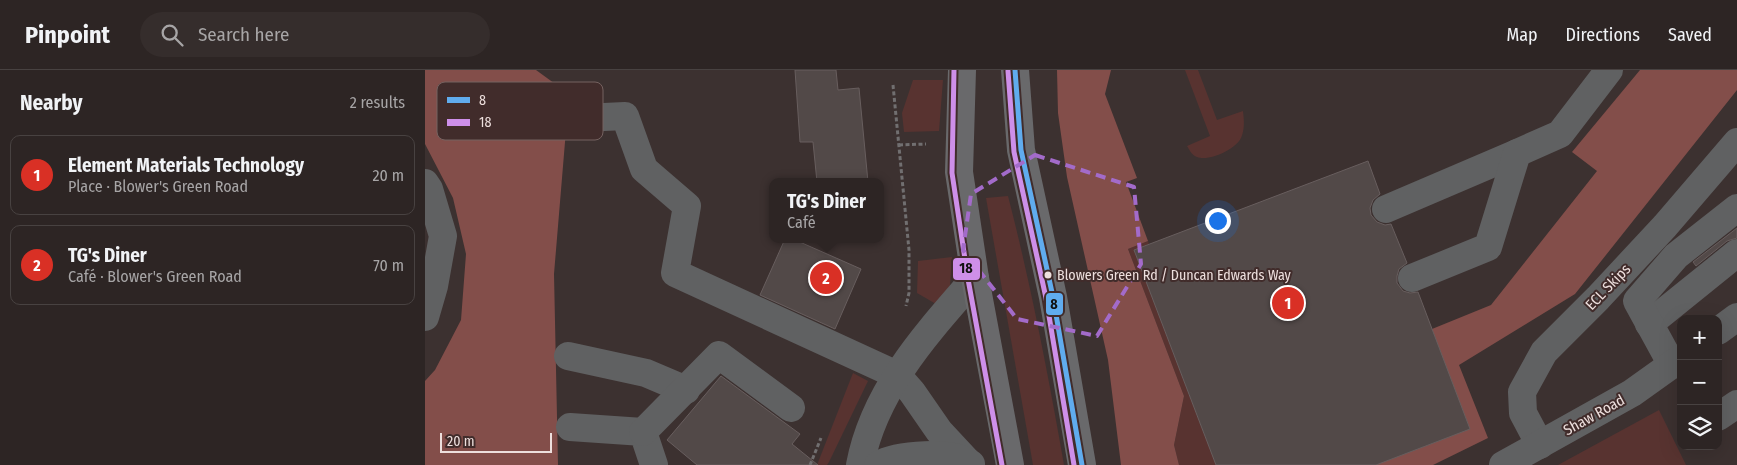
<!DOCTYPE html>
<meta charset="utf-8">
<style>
:root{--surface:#2d2524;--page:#352d2c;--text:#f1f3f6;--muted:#a7a5a6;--line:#484241;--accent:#d93025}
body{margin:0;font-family:"Fira Sans Condensed",sans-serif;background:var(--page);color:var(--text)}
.controls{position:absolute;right:15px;bottom:15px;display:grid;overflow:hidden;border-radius:10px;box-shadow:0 5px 20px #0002}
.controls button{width:45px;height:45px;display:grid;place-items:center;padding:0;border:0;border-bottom:1px solid var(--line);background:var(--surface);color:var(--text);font:25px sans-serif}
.scale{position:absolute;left:15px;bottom:12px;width:112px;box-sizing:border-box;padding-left:5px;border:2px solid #eddfdd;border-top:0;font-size:14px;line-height:18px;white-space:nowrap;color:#eddfdd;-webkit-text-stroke:4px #412c2b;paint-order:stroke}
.you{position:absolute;left:792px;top:150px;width:18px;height:18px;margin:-12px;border:4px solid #fff;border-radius:50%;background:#1a73e8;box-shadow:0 0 0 8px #1a73e833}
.badge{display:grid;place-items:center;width:32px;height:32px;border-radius:50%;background:var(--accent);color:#fff;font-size:16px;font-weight:700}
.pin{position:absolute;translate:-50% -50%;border:2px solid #fff;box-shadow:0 1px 5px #0006}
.popup{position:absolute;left:344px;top:108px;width:115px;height:65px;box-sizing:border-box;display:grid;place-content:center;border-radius:10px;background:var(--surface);filter:drop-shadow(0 1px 4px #0005);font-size:16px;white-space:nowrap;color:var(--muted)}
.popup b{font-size:19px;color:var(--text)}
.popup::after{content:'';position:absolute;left:50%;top:100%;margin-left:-10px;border:10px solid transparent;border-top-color:var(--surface)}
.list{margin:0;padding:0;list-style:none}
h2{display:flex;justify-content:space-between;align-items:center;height:65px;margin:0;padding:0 20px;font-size:21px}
h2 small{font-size:16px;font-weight:400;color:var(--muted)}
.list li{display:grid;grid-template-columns:32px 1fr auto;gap:15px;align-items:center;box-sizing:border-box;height:80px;margin:0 10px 10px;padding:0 10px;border:1px solid var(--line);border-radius:10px}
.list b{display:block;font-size:19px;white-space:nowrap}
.list p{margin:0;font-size:16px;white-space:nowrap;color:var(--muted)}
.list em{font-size:16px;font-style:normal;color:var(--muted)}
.icon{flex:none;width:28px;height:28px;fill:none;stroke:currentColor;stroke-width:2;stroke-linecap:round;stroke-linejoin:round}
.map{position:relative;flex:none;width:1312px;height:395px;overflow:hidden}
header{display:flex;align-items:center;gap:30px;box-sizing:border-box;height:70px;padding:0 25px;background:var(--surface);border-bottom:1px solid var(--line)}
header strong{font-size:24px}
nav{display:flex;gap:28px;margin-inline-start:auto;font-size:18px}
.search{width:350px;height:45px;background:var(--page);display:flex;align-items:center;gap:12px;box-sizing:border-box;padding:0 18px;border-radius:28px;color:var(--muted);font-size:19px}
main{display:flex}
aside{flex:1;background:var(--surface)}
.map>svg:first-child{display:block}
</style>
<header>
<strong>Pinpoint</strong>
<div class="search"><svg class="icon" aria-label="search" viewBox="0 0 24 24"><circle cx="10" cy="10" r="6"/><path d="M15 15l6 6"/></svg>Search here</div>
<nav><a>Map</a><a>Directions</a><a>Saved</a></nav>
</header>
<main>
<aside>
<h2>Nearby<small>2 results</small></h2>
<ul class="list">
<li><span class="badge">1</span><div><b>Element Materials Technology</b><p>Place · Blower's Green Road</p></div><em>20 m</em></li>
<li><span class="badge">2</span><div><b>TG's Diner</b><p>Café · Blower's Green Road</p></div><em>70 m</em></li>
</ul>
</aside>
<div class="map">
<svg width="1312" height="395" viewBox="0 0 1312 395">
<rect width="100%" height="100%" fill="#3c3130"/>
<g fill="#583330">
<path d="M760 0H773L792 50 818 41C819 50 820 59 816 68 811 79 784 92 772 87 767 85 765 81 762 76L785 66Z"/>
<path d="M488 10H518L514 61 479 62 477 43Z"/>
<path d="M583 126C606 215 623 304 639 395H608L561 128Z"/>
<path d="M723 171 724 174 709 180 791 395H754L749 375 759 326 703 179Z"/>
<path d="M527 187 525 216 511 234 492 223 493 191Z"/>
<path d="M428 303 443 311 404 392 402 395H392Z"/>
<path d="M1234 340 1261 395H1133Z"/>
</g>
<g fill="#834e4a">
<path d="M0 0H111L144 24 129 204 133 395H0V311L10 300 36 250 41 184 28 128 0 74Z"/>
<path d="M632 0H686L680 24 712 108 701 112 723 171 703 179 759 326 749 375 754 395H696L683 290 642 107 633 43Z"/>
<path d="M1215 0H1312V20L1150 224 1034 295 1063 368 1008 395H951L1007 259 1066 235 1172 101 1147 82Z"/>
</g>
<g fill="#524948" stroke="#685e5e">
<path d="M370 0H411L413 20 434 18 443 112H392L388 72H375Z"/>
<path d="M943 91 955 124 948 130 945 138 946 145 952 152 960 155 966 154 982 193 974 199 972 206V213L978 221 985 223 993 222 1045 359 951 395H791L709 180Z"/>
<path d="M1312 158V168L1302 171 1271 196 1268 192Z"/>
<path d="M360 169H368L436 199 410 259 335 225Z"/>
<path d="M296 306 375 364 367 374 393 395H272L242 370Z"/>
</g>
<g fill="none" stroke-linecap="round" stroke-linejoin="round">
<g stroke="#716f70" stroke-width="3" stroke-dasharray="4 2.5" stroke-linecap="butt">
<path d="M468 15 484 180V223L481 236"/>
<path d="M474 75 501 74"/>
<path d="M385 395 396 368"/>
</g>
<g stroke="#606162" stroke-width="28">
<path d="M158 48 200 46 219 99 262 136 250 203 472 305 487 322 514 361 541 390"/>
<path d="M0 113 4 119 18 166 9 216 0 247"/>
<path d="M961 139 1092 83"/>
<path d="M987 208 1063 177 1092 83 1135 64 1184 0"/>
<path d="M1224 254 1312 183"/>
<path d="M1293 261 1312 247"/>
<path d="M143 286 221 303 261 320"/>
<path d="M1247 295 1212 231 1251 186 1312 138"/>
<path d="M1293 347 1312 334"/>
<path d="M145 357 218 362 229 395"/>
<path d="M218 362 294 285 366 338"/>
<path d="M1115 375 1098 343 1097 322 1119 282 1173 228 1240 156 1312 72"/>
<path d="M435 395C449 320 502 263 550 208"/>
<path d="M453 395C472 384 528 380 546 394"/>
<path d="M1078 395 1207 323 1256 288"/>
</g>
<g stroke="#69696b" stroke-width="28">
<path d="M537 0 534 102 550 208 585 395"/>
<path d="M590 0 596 80 628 227 657 395"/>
</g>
<defs>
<path id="bus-1" d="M590 0 596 80 628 227 657 395"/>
<g id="bus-2">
<path d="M529 0 527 103 543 209 577 395"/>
<path d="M583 1 589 82 621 228 649 395"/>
</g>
</defs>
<use href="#bus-1" stroke="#412c2b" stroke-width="9"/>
<use href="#bus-2" stroke="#412c2b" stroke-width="9"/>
<use href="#bus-1" stroke="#60acee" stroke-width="5"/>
<use href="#bus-2" stroke="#ce8fe9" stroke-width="5"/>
</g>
<path fill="none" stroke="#a36bca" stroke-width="4" stroke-dasharray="10 6" stroke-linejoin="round" d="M610 85 709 117 716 194 672 266 592 249 538 180 546 124Z"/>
<circle fill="#eddfdd" stroke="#412c2b" stroke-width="2" cx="623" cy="205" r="4.5"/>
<g text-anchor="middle" stroke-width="4" stroke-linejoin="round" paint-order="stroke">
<g font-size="14" fill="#eddfdd" stroke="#412c2b" text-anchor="start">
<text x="632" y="210">Blowers Green Rd / Duncan Edwards Way</text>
</g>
<g font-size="15" fill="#eddfdd" stroke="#412c2b">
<text transform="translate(1183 217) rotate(-46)" y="5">ECL Skips</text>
<text transform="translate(1169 345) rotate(-29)" y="5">Shaw Road</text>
</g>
</g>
<rect x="12" y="12" width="166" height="58" rx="8" fill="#412c2b" stroke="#756260" stroke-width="1"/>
<rect x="22" y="27" width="23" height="6" fill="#60acee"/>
<rect x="22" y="49" width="23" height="7" fill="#ce8fe9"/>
<g font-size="14" fill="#eddfdd">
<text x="54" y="35">8</text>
<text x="54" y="57">18</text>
</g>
<g stroke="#412c2b" stroke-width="2">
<rect x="527" y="187" width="29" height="24" rx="5" fill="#ce8fe9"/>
<rect x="620" y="222" width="19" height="24" rx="5" fill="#60acee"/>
</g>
<g font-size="14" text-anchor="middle" font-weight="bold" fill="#111">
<text x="541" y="203">18</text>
<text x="629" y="239">8</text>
</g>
</svg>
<div class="controls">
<button>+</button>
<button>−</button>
<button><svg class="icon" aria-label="layers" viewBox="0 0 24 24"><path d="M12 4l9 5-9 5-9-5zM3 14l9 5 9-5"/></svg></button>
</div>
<div class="scale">20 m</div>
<div class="you"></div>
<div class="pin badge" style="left:863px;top:233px">1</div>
<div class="pin badge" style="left:401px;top:208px">2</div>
<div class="popup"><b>TG's Diner</b>Café</div>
</div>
</main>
